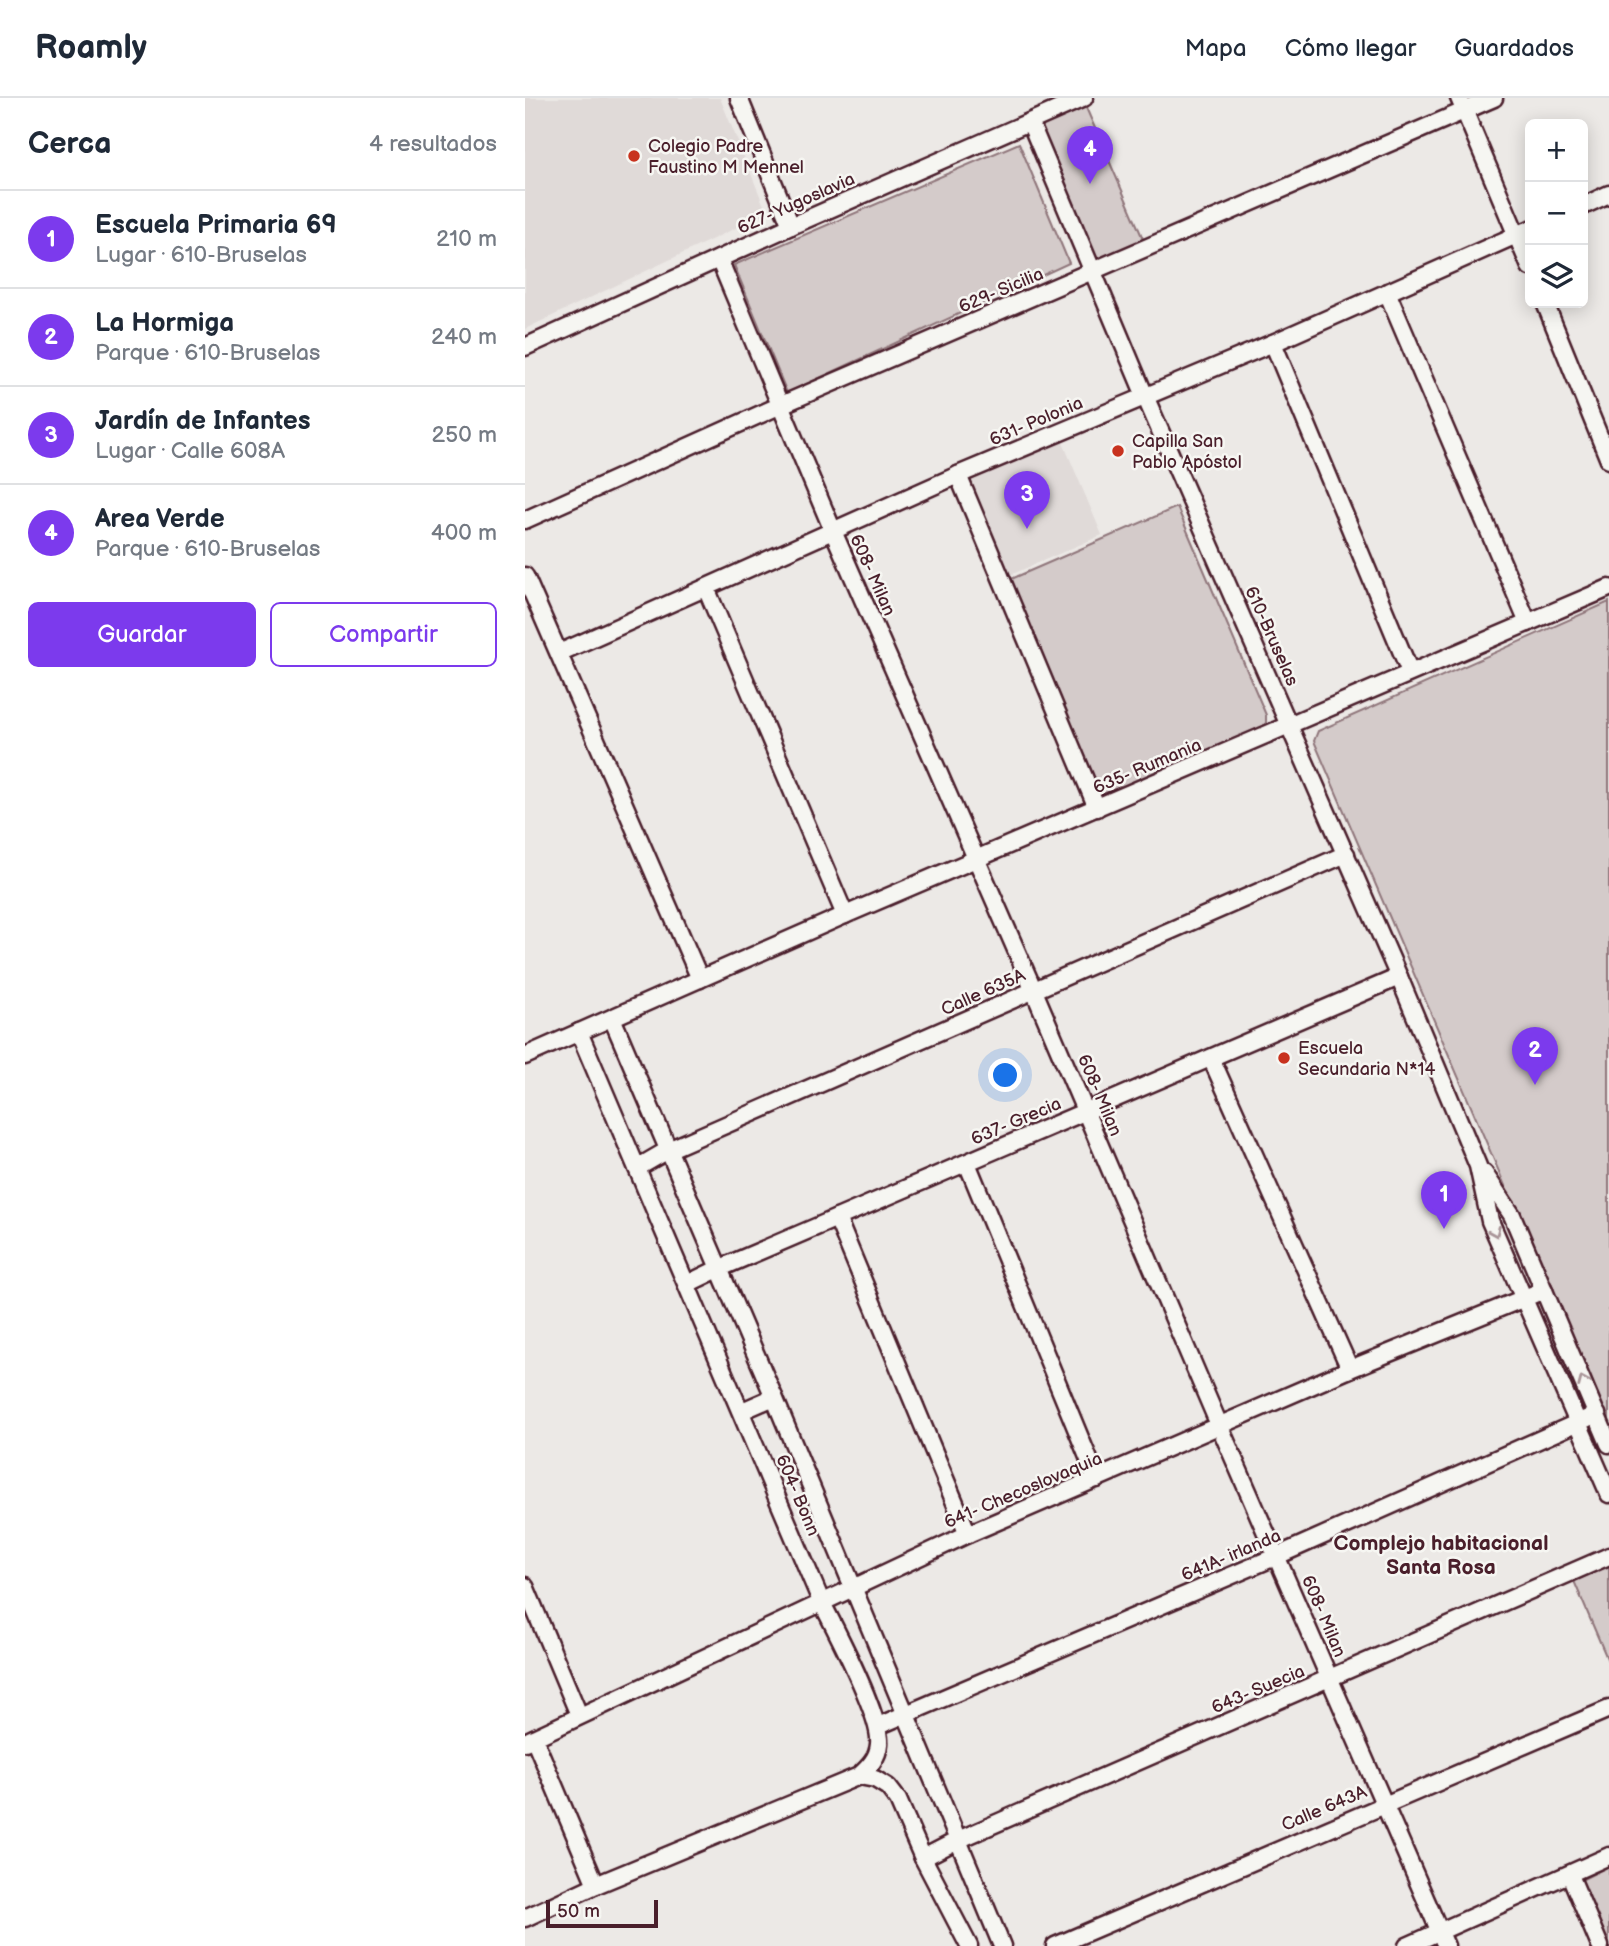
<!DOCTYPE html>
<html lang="es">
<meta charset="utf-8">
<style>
:root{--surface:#fff;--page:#f6f6f7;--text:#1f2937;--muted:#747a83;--line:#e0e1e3;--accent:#7c3aed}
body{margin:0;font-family:"Balsamiq Sans",sans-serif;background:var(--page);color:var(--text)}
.controls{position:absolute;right:21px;top:21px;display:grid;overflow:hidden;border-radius:10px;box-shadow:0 4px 18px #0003}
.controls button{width:63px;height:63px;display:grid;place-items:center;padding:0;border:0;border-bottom:2px solid var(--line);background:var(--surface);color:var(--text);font:35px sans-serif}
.scale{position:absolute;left:21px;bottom:18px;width:112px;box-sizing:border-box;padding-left:7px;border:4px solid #4a1f2b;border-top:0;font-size:19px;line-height:24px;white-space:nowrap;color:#4a1f2b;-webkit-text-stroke:5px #f6f6f2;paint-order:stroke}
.you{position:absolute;left:481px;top:978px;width:24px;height:24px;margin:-18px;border:5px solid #fff;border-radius:50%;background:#1a73e8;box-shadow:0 0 0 10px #1a73e833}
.badge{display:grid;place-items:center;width:46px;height:46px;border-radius:50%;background:var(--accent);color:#fff;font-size:23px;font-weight:700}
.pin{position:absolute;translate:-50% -58px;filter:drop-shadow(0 2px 4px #0008)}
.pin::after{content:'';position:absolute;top:37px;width:24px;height:21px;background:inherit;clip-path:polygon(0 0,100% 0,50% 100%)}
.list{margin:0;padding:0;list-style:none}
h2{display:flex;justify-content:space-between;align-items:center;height:91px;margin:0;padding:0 28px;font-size:30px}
h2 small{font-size:23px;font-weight:400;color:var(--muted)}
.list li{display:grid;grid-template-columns:46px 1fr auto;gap:21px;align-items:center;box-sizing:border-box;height:98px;padding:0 28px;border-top:2px solid var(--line)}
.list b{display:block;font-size:26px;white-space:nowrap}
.list p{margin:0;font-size:23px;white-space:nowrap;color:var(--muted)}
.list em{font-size:23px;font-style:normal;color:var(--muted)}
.actions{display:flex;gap:14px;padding:21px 28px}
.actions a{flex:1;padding:16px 0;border:2px solid var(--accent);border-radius:10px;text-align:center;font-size:24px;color:var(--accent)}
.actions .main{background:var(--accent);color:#fff}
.icon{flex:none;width:38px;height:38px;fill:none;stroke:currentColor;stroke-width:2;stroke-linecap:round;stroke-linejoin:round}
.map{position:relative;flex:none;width:1084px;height:1848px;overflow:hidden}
header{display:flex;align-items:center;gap:42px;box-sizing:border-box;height:98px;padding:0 35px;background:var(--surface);border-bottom:2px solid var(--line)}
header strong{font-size:33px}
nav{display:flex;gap:38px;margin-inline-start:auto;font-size:24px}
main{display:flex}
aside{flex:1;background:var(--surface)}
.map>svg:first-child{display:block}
</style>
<header>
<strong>Roamly</strong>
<nav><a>Mapa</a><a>Cómo llegar</a><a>Guardados</a></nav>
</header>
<main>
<aside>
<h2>Cerca<small>4 resultados</small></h2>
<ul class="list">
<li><span class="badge">1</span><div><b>Escuela Primaria 69</b><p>Lugar · 610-Bruselas</p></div><em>210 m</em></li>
<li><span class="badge">2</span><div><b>La Hormiga</b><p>Parque · 610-Bruselas</p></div><em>240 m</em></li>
<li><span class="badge">3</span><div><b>Jardín de Infantes</b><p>Lugar · Calle 608A</p></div><em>250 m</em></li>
<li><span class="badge">4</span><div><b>Area Verde</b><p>Parque · 610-Bruselas</p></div><em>400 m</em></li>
</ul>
<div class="actions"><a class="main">Guardar</a><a>Compartir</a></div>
</aside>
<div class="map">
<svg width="1084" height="1848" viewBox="0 0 1084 1848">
<rect width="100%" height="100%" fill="#ece9e6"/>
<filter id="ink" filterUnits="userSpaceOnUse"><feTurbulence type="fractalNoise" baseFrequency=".0143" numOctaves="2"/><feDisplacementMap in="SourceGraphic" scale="14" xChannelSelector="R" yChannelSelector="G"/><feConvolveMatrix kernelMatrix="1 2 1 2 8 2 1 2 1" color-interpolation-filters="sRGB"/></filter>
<g filter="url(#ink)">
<g fill="#e0dad8">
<path d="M0 0H195L242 115 0 231Z"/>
<path d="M536 340 577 437 483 478 441 380Z"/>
</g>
<g fill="#d4cbca" stroke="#8f757a" stroke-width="2">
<path d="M559 5 619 143 571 162 511 28Z"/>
<path d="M494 45 544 165 262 295 209 167Z"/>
<path d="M652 409 741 617V625L734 632 586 699 578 697 571 690 484 482Z"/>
<path d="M1084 504V1330L789 643 793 633Z"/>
<path d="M1084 1467V1565L1049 1483Z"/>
<path d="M1084 1768V1848L1056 1782Z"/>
</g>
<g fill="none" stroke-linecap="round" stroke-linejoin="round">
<defs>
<g id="street">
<path d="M214 0 266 128"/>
<path d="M934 0 1005 169"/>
<path d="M505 24 620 298 874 879 953 1068 965 1123 1084 1396"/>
<path d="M1058 108 1084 96"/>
<path d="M194 161 308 433 509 893 695 1329 921 1848"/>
<path d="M862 194 1003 525"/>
<path d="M1020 205 1084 362"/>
<path d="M748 245 885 574"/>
<path d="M0 249 266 128 559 0"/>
<path d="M433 377 572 710"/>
<path d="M0 422 256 307 969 0"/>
<path d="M0 478 175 881"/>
<path d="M181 490 320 817"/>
<path d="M34 555 433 377 748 245 1005 131"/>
<path d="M87 920 249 1299 477 1848"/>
<path d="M0 958C107 911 213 864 320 817 574 707 830 601 1084 490"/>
<path d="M686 960 825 1271"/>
<path d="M442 1065 572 1381"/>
<path d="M112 1070 143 1052 821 756"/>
<path d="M959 1075 987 1117 1084 1346"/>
<path d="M312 1120 443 1436"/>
<path d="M162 1186 193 1171 874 879"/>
<path d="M217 1313 249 1299"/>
<path d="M0 1488 54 1617"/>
<path d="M353 1628 752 1458 1072 1316"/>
<path d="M9 1640 71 1787"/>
<path d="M0 1644 443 1436 825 1271 1019 1192"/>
<path d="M334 1678 350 1681 363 1689 373 1702 398 1760 444 1848"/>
<path d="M398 1760 433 1742 1084 1458"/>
<path d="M1045 1777 1075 1848"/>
<path d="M0 1820 71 1787 334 1678C344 1669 353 1660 354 1646 357 1620 310 1530 296 1503L54 934"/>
<path d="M530 1848 1084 1611"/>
<path d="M882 1848 1084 1758"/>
</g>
</defs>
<use href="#street" stroke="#4a1f2b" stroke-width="21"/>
<use href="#street" stroke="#f6f6f2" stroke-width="16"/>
</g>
<defs><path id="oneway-chevron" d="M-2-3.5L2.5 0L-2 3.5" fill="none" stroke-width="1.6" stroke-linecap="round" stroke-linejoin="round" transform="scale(1.75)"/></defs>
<g stroke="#a99598">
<use href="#oneway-chevron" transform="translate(970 1134) rotate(67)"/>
<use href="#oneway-chevron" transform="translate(1058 1283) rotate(-113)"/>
</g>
</g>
<g fill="#c8321e" stroke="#f6f6f2" stroke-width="2.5">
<circle cx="109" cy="58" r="7"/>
<circle cx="593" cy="353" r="7"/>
<circle cx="759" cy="960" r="7"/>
</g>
<g text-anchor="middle" stroke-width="5" stroke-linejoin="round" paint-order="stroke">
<g font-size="18" fill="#4a1f2b" stroke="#f6f6f2" text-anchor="start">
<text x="123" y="54">Colegio Padre<tspan x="123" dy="21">Faustino M Mennel</tspan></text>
<text x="607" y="349">Capilla San<tspan x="607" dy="21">Pablo Apóstol</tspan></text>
<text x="773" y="956">Escuela<tspan x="773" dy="21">Secundaria N*14</tspan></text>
</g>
<g font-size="18" fill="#4a1f2b" stroke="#f6f6f2">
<text transform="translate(271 105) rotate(-24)" y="6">627- Yugoslavia</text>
<text transform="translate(476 192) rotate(-23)" y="6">629- Sicilia</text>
<text transform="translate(511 323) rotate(-23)" y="6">631- Polonia</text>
<text transform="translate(348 477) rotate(66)" y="6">608- Milan</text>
<text transform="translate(747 538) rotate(66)" y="6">610-Bruselas</text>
<text transform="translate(622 668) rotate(-23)" y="6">635- Rumania</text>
<text transform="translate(458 894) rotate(-24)" y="6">Calle 635A</text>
<text transform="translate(575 997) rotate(67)" y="6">608- Milan</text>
<text transform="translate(491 1023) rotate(-23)" y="6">637- Grecia</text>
<text transform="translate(498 1392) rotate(-23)" y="6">641- Checoslovaquia</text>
<text transform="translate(273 1397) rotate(67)" y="6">604- Bonn</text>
<text transform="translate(706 1457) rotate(-23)" y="6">641A- irlanda</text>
<text transform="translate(799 1518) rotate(67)" y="6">608- Milan</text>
<text transform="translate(733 1591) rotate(-23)" y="6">643- Suecia</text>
<text transform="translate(799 1710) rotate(-23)" y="6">Calle 643A</text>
</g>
<g font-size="21" font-weight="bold" fill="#4a1f2b" stroke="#f6f6f2">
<text x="916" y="1452">Complejo habitacional<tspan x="916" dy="24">Santa Rosa</tspan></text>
</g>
</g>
</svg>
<div class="controls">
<button>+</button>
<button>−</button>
<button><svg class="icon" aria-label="layers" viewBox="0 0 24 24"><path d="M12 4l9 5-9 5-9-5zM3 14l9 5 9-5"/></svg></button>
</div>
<div class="scale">50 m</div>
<div class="you"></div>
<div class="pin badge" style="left:919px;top:1131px">1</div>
<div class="pin badge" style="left:1010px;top:987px">2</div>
<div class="pin badge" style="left:502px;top:431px">3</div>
<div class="pin badge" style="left:565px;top:86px">4</div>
</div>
</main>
